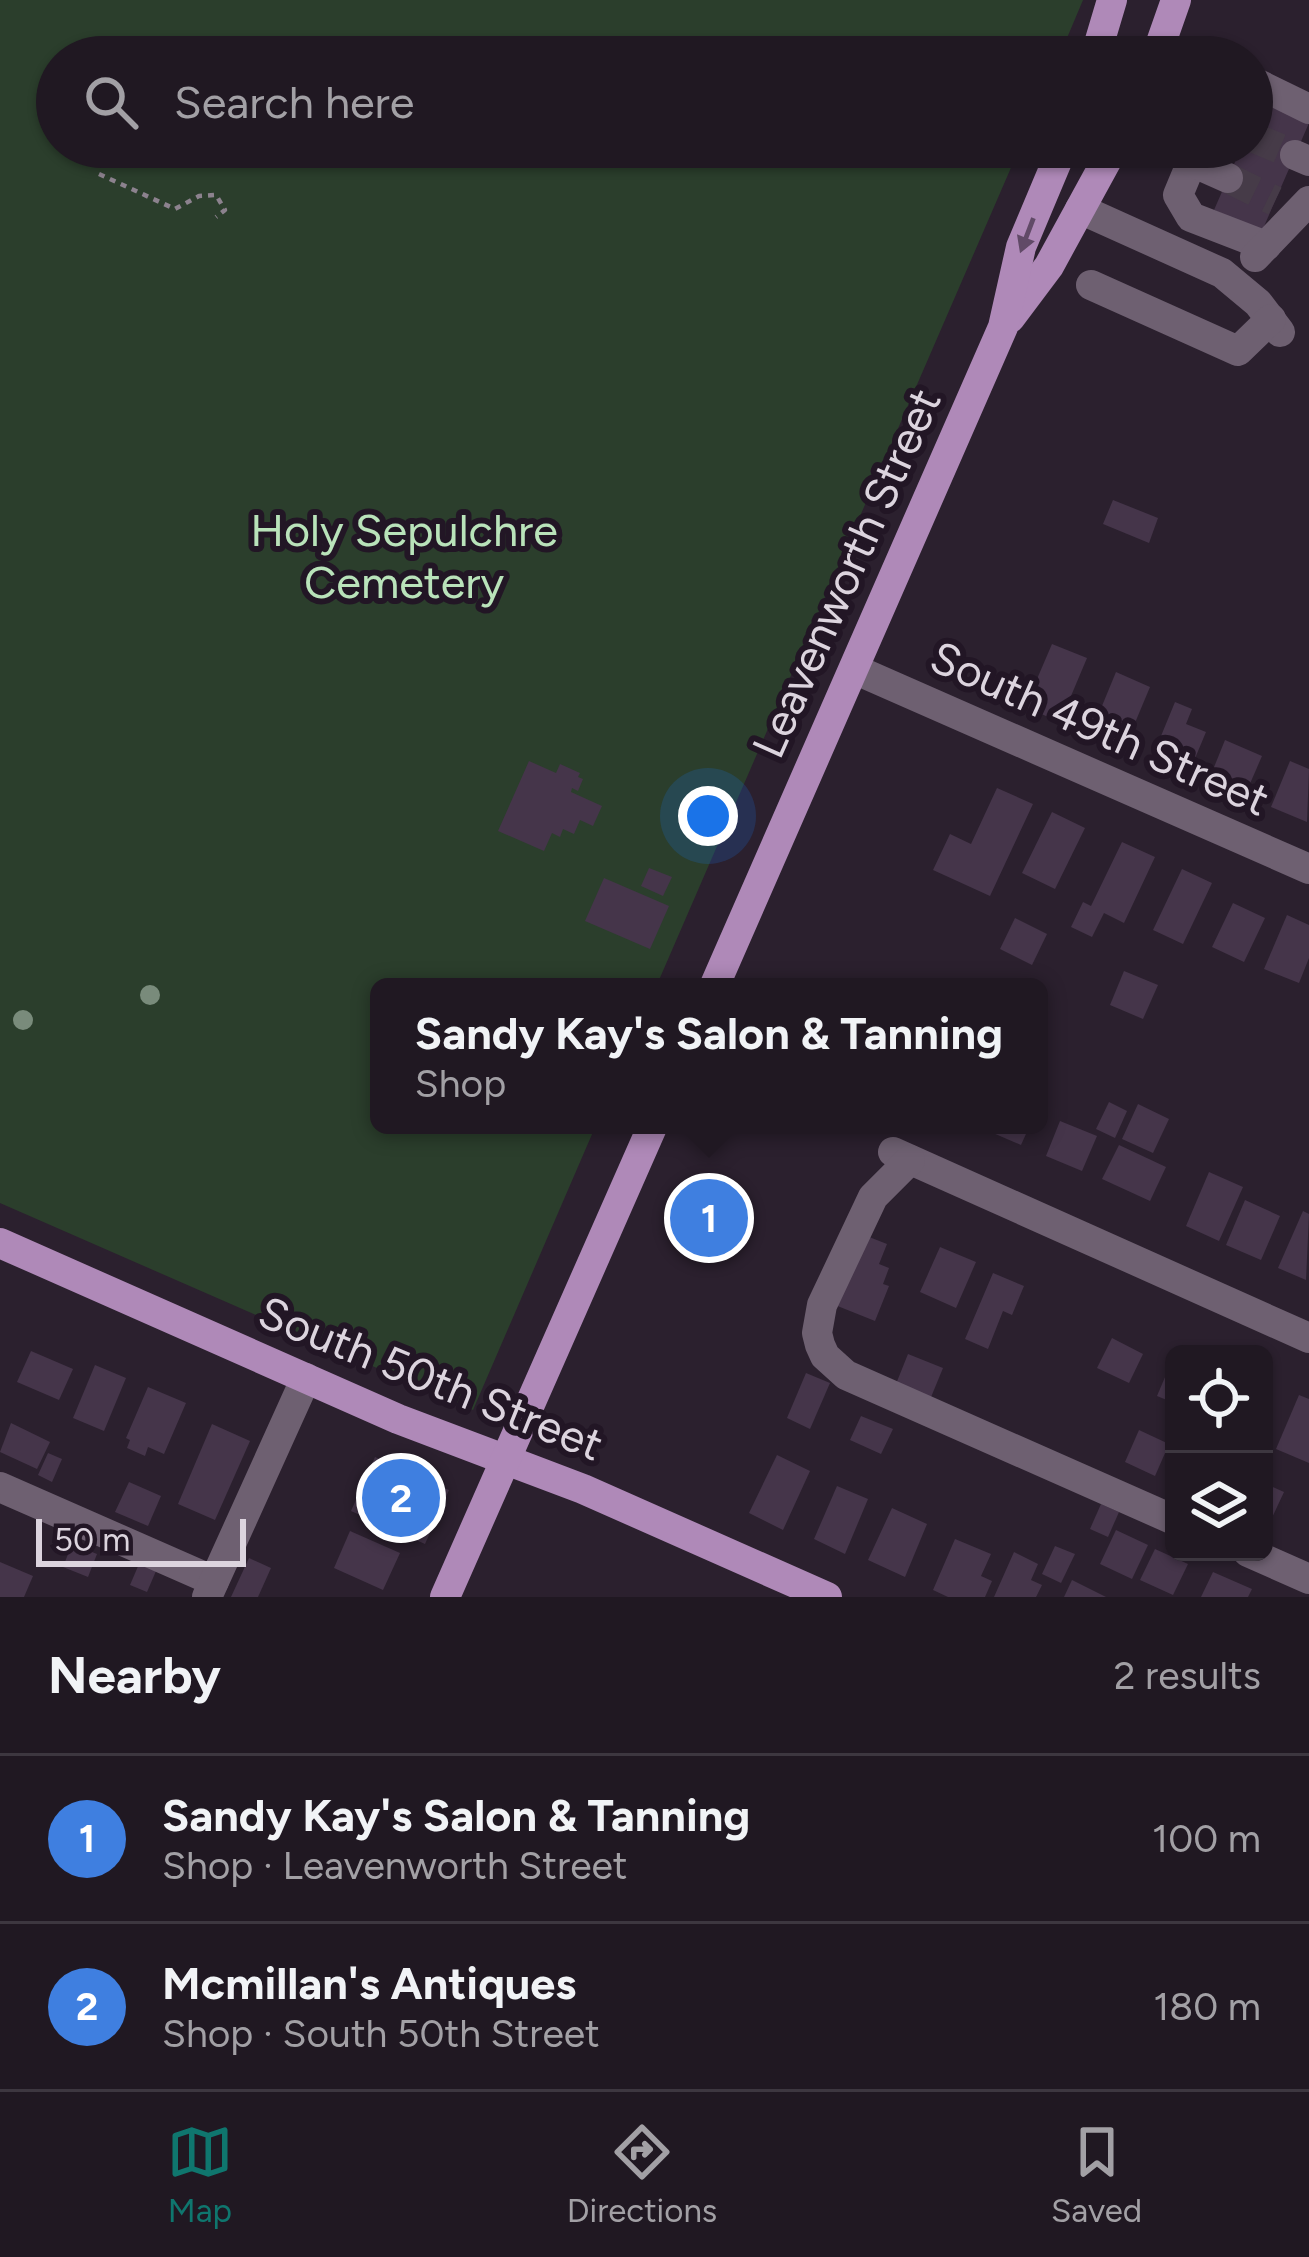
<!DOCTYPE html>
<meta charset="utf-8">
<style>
:root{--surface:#201822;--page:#28212a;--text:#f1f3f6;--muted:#a2a0a5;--line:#3d3740;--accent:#0f766e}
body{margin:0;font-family:Figtree,sans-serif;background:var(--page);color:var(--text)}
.controls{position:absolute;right:36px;bottom:36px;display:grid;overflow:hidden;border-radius:18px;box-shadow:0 3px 9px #0004}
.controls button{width:108px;height:108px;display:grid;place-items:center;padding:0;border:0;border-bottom:3px solid var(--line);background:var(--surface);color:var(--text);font:60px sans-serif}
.scale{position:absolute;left:36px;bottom:30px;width:210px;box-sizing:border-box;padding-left:12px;border:6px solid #dcd4de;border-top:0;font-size:33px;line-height:42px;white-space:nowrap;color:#dcd4de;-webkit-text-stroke:9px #221625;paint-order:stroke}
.you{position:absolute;left:708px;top:816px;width:42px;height:42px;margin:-30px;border:9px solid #fff;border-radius:50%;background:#1a73e8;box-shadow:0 0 0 18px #1a73e833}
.badge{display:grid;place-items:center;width:78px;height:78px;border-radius:50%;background:var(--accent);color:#fff;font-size:39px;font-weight:700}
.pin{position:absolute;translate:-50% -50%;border:6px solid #fff;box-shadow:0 3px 12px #0006}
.popup{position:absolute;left:370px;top:978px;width:678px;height:156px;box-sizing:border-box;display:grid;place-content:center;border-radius:18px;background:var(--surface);filter:drop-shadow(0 3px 9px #0005);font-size:39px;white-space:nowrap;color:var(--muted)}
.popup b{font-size:45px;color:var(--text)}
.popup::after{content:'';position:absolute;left:50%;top:100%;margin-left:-24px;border:24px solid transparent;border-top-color:var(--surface)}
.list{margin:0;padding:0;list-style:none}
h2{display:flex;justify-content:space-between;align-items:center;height:156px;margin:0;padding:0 48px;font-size:51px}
h2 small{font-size:39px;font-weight:400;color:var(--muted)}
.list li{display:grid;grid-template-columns:78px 1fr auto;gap:36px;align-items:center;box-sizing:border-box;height:168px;padding:0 48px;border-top:3px solid var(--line)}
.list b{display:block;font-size:45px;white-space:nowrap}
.list p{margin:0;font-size:39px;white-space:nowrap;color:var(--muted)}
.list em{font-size:39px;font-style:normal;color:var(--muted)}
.icon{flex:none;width:66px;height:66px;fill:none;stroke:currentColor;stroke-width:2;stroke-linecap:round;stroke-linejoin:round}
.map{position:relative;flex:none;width:1309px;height:1597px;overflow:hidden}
.search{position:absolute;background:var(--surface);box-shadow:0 3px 9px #0004;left:36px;right:36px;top:36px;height:132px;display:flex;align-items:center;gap:30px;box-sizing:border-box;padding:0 42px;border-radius:66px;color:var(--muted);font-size:45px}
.sheet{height:492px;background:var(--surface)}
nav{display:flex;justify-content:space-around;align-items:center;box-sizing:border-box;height:168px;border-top:3px solid var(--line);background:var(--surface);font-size:33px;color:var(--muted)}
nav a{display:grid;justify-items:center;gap:6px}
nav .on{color:var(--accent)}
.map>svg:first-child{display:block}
</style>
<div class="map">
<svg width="1309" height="1597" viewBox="0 0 1309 1597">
<rect width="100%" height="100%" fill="#2b202e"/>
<path fill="#2b3e2c" d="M0 0H1083L1059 57H57V147H1020L656 987H379V1125H596L473 1410 0 1203Z"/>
<g fill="#45354a">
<path d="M1261 102 1309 123 1262 231 1214 210 1235 162 1213 152 1215 147H1252V123Z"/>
<path d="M1113 500 1158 518 1149 543 1103 524Z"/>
<path d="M1052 644 1087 658 1060 722 1025 707Z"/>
<path d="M1116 672 1150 687 1124 749 1090 735Z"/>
<path d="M1175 702 1192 709 1186 724 1206 732 1191 768 1154 753Z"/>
<path d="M1225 740 1262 756 1242 802 1206 787Z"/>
<path d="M529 761 556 773 560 764 580 773 578 777 583 779 578 791 572 788 571 792 602 806 593 826 580 820 574 834 563 829 560 837 552 833 544 851 498 831Z"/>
<path d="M1290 761 1309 769 1307 822 1271 807Z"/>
<path d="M997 788 1033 804 990 896 933 870 950 834 971 844Z"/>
<path d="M1052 812 1085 828 1055 889 1022 873Z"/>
<path d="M1122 842 1155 857 1124 923 1104 913 1092 937 1071 927 1083 902 1091 906Z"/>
<path d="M649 868 672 877 663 896 641 886Z"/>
<path d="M1182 869 1212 883 1183 944 1153 930Z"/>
<path d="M604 878 669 906 650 949 585 921Z"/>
<path d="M1233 903 1265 918 1244 962 1212 947Z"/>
<path d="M1287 915 1309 925V958L1299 983 1264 969Z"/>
<path d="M1015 918 1047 934 1032 965 1000 949Z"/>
<path d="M1124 971 1158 985 1143 1019 1110 1005Z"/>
<path d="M1109 1102 1127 1111 1115 1138 1096 1129Z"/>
<path d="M1138 1104 1169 1119 1153 1153 1122 1139Z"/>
<path d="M1060 1121 1097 1136 1082 1171 1046 1156Z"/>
<path d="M996 1125H1030L1021 1145 993 1133Z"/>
<path d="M1119 1145 1166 1167 1150 1201 1102 1179Z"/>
<path d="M1209 1172 1243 1187 1219 1241 1186 1226Z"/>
<path d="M1245 1200 1280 1216 1261 1260 1226 1245Z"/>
<path d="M1303 1211 1309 1214 1306 1280 1278 1268Z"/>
<path d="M864 1235 887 1244 879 1264 889 1268 883 1284 889 1286 875 1321 835 1305Z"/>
<path d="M940 1247 976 1262 956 1308 920 1292Z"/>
<path d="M993 1273 1024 1286 1012 1315 1003 1311 988 1349 965 1339Z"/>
<path d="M1112 1338 1143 1354 1129 1383 1097 1368Z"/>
<path d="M31 1351 73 1369 59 1400 17 1382Z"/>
<path d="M908 1354 943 1368 929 1402 894 1389Z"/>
<path d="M1174 1356V1403L1157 1396Z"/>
<path d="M95 1365 126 1378 104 1431 73 1418Z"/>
<path d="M806 1373 830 1383 810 1429 787 1418Z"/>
<path d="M148 1387 186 1403 164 1454 148 1447 145 1456 127 1448 130 1440 126 1438Z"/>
<path d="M1299 1395 1309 1399V1463L1276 1449Z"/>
<path d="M861 1416 893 1429 881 1454 850 1440Z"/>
<path d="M11 1423 50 1442 37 1469 0 1452Z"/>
<path d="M212 1424 250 1441 215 1520 178 1504Z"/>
<path d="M1139 1430 1169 1444 1155 1476 1125 1462Z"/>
<path d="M48 1453 62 1459 52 1482 38 1475Z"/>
<path d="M777 1455 810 1471 783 1530 749 1513Z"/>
<path d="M375 1457 449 1490 425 1544 351 1511Z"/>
<path d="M129 1482 161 1496 148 1526 115 1512Z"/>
<path d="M1264 1483 1284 1492 1270 1522 1264 1519Z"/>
<path d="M837 1486 868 1499 845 1554 814 1539Z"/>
<path d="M1101 1504 1119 1512 1108 1537 1090 1529Z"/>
<path d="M892 1508 927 1524 905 1577 868 1560Z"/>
<path d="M1116 1530 1148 1545 1132 1579 1100 1564Z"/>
<path d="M350 1531 400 1553 383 1590 334 1568Z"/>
<path d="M955 1539 991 1554 981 1576 992 1581 985 1597H948L933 1590Z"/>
<path d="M72 1544 97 1554 88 1577 63 1567Z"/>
<path d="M1055 1546 1075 1554 1061 1583 1042 1574Z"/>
<path d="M1155 1549 1188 1564 1173 1595 1140 1580Z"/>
<path d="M1014 1552 1038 1564 1031 1580 1042 1585 1036 1597H994Z"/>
<path d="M142 1557 159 1564 147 1592 130 1585Z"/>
<path d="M249 1558 271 1568 258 1597H231Z"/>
<path d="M0 1562 33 1576 24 1597H0Z"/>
<path d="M1213 1572 1252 1589 1248 1597H1201Z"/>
<path d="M1072 1580 1106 1597H1064Z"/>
</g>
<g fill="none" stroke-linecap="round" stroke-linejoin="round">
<g stroke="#463b48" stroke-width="30" stroke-dasharray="30 15" stroke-linecap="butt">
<path d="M1252 137 1295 155"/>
<path d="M1228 178 1275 201"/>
</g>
<path stroke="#8c828e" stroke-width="4.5" stroke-dasharray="6 6" stroke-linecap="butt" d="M99 174 175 209 199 196 216 195 225 210 216 217"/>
<g stroke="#6e6071" stroke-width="30">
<path d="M1252 81 1309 109"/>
<path d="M1198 147 1178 195 1191 217 1266 246"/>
<path d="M1295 155 1309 161"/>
<path d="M1192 162 1228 178"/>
<path d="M1080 209 1222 273 1258 303 1280 332"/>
<path d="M1255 257 1309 201"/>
<path d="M1091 285 1238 351 1271 319"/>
<path d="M854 669 1309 869"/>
<path d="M893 1152 1309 1338"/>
<path d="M910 1160 873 1197 822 1305 817 1333 820 1345 825 1356 846 1375 1174 1520"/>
<path d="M0 1487 214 1581"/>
<path d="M1248 1552 1309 1579"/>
<path d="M207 1597 306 1378"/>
</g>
<g stroke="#af89b8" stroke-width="30">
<path d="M1095 57 1112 0"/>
<path d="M1156 57 1176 0"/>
<path d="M1010 318 1049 266 1114 147"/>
<path d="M714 987 1003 327 1021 247 1063 147"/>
<path d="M0 1243 398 1419 583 1489 827 1597"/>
<path d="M445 1597 653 1125"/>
</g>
</g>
<g fill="#798b7b">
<circle cx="150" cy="995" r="10"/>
<circle cx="23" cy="1020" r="10"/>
</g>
<defs><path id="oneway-solid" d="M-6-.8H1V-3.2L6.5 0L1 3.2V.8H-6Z" transform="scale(3)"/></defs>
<use fill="#614a67" href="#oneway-solid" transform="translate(1027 235) rotate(111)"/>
<g text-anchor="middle" stroke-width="12" stroke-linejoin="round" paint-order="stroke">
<g font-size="45" fill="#b9e3ba" stroke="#221625">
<text x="404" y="546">Holy Sepulchre<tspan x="404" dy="52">Cemetery</tspan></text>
</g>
<g font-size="45" fill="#dcd4de" stroke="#221625">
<text transform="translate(846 573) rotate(-66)" y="16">Leavenworth Street</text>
<text transform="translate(1100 728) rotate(24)" y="16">South 49th Street</text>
<text transform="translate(431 1378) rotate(22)" y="16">South 50th Street</text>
</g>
</g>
</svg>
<div class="controls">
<button><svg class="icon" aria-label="locate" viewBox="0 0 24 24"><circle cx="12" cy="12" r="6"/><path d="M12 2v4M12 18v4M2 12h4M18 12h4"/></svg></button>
<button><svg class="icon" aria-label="layers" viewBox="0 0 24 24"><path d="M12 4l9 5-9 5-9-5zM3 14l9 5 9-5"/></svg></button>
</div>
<div class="scale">50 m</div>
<div class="you"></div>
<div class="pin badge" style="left:709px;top:1218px;background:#3f7fe0">1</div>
<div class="popup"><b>Sandy Kay's Salon &amp; Tanning</b>Shop</div>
<div class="pin badge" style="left:401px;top:1498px;background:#3f7fe0">2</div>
<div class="search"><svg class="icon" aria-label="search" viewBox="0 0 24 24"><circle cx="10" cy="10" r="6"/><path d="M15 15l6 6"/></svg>Search here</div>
</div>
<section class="sheet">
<h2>Nearby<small>2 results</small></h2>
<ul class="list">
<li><span class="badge" style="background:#3f7fe0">1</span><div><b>Sandy Kay's Salon &amp; Tanning</b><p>Shop · Leavenworth Street</p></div><em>100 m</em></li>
<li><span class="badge" style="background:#3f7fe0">2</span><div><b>Mcmillan's Antiques</b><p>Shop · South 50th Street</p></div><em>180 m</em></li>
</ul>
</section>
<nav>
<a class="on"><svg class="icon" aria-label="map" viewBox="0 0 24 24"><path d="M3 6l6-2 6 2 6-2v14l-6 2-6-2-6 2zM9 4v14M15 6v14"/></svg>Map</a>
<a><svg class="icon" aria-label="directions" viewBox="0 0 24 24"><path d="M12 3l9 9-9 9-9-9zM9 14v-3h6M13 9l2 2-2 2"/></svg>Directions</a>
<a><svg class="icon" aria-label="saved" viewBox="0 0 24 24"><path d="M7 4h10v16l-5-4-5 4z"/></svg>Saved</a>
</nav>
